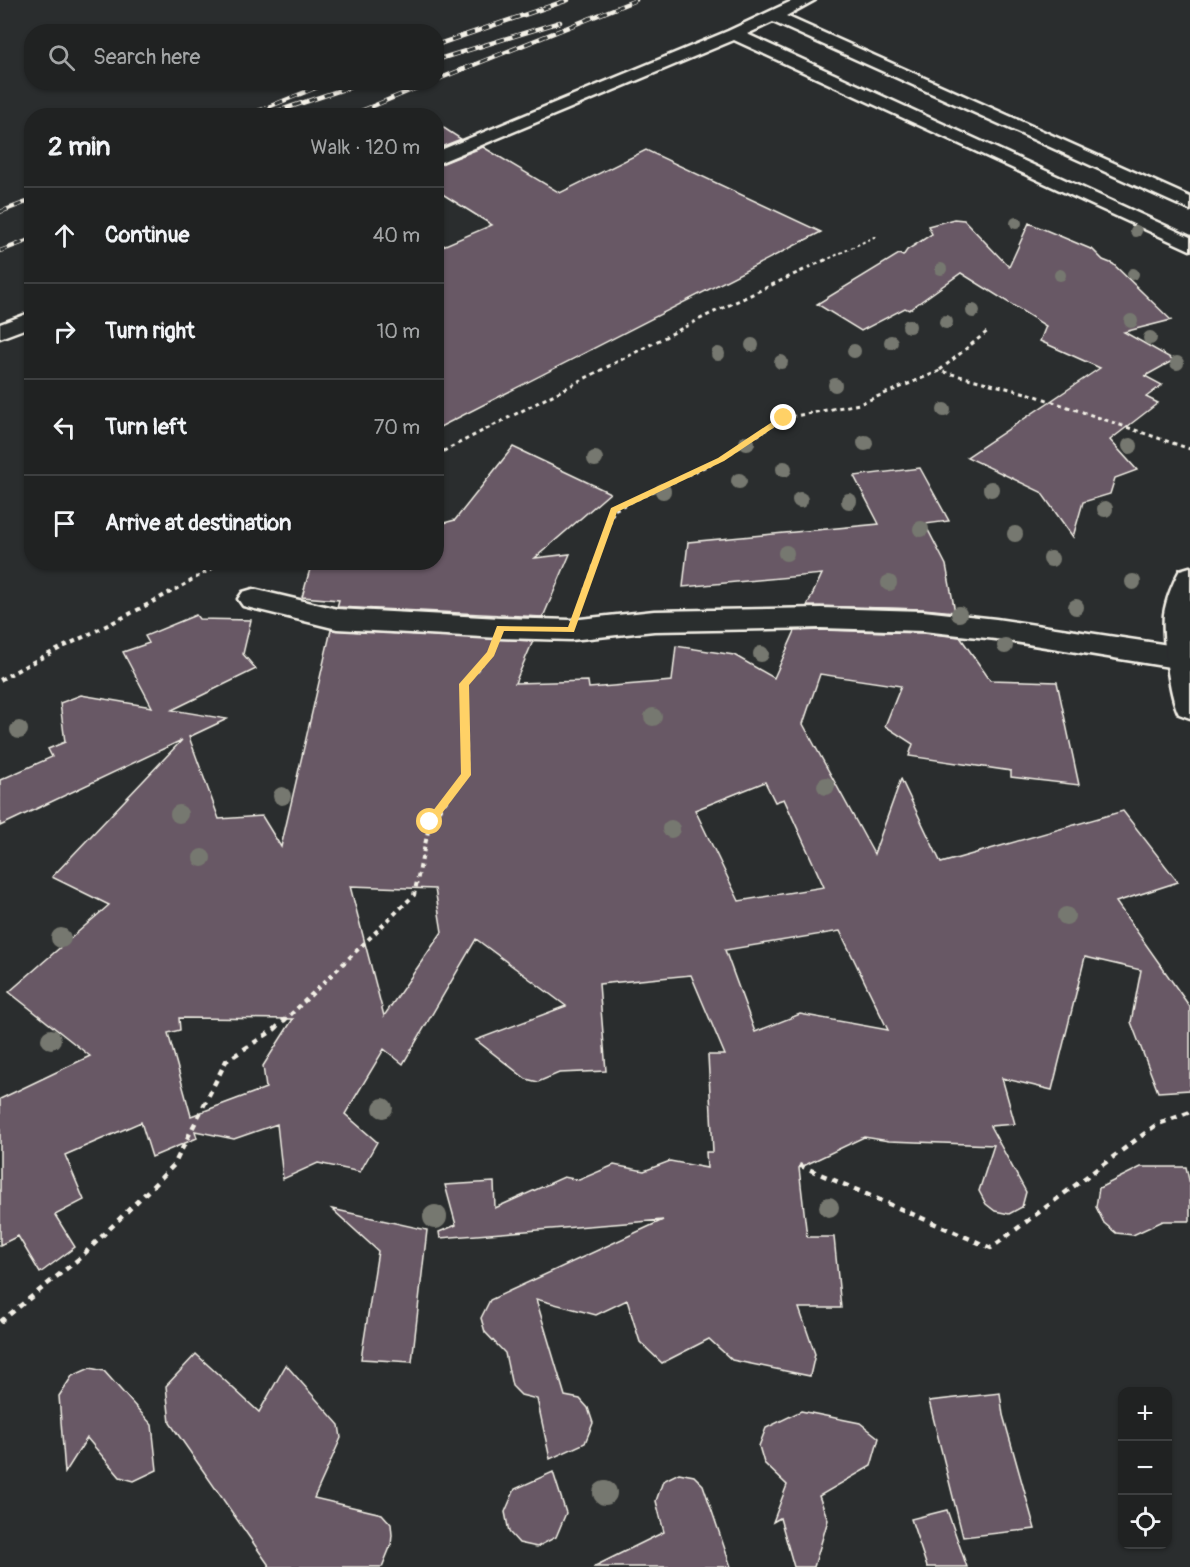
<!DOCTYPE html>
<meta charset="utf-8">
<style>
:root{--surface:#202222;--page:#282a2a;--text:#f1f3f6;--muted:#a2a4a5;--line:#3d3f40}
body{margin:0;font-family:Pangolin,sans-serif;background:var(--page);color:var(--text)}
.controls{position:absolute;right:18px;bottom:18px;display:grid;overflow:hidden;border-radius:12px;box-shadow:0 2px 4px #0004}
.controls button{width:54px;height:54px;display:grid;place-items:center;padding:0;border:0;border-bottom:2px solid var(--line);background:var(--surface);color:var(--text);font:30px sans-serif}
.stop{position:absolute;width:18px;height:18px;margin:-14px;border:4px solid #ffd166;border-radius:50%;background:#fff}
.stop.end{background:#ffd166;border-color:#fff;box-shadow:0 2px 6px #0008}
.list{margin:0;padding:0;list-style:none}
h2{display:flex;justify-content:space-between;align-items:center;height:78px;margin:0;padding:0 24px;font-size:26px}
h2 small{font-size:20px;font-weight:400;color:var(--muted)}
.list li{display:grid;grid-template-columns:39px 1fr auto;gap:18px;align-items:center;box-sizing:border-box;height:96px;padding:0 24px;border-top:2px solid var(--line)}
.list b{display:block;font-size:22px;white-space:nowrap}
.list em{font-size:20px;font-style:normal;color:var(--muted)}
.icon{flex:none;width:33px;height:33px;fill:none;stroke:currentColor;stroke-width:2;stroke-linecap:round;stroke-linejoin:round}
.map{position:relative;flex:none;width:1190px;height:1567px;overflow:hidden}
.search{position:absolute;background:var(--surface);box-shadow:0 2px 4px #0004;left:24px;top:24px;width:420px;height:66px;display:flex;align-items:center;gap:15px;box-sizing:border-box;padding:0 21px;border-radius:24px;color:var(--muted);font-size:22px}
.panel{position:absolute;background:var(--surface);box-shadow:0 2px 4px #0004;left:24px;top:108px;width:420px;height:462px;border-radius:24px}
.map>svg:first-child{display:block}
</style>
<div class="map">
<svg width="1190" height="1567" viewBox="0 0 1190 1567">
<rect width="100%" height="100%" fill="#2a2d2e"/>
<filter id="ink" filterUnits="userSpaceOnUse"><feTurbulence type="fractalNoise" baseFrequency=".0167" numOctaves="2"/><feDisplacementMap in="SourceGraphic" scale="12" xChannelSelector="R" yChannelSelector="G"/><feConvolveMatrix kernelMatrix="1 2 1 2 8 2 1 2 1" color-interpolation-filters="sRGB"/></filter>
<g filter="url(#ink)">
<g fill="#685965" stroke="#f4f1e8" stroke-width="1.5" fill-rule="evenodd">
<path d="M436 123 461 139 436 149Z"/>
<path d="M483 147 560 193 646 150 821 232 436 429V249L492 225 436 190V166Z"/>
<path d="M954 219 964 220 1009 267 1029 223 1093 250 1103 260 1113 264 1171 320 1124 332 1174 360 1145 376 1162 385 1146 397 1158 403 1110 440 1137 470 1115 478 1110 494 1083 502 1073 537 1041 492 967 457 1100 368 1040 341 1046 326 961 273 909 310 905 308 861 331 817 304 899 254 903 256 907 250 932 234 928 226Z"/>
<path d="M513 447 610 493 535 558 570 554 543 617 337 607 339 600 302 597 312 562H436V525L455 520Z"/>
<path d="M920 468 949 521 925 524 946 565 955 612 923 609 807 606 822 574 683 587 688 542 879 524 854 476Z"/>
<path d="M196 615 199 619 251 620 243 654 256 669 172 710 227 719 189 737 219 819 262 816 281 847 331 630 533 641 515 683 588 681 589 688 672 681 676 646 734 655 774 678 795 631 821 630 923 633 960 637 990 680 1057 682 1079 785 1011 777V771L909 756 913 744 885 726 901 686 820 674 803 724 874 854 901 779 941 863 1123 811 1178 882 1116 902 1190 1007V1090L1158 1092 1131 1022 1141 970 1085 957 1052 1090 1002 1078 1015 1124 990 1126 1026 1192 1022 1207 1009 1214 995 1211 986 1204 979 1191 994 1145 889 1141 864 1137 799 1168 807 1237H834L841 1308H799L815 1354 810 1376 732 1360 709 1339 662 1363 640 1342 627 1300 596 1315 536 1299 565 1396 580 1399 588 1408 593 1423 585 1443 550 1459 537 1399 521 1395 512 1386 505 1353 485 1332 481 1318 490 1300 663 1220 440 1238 439 1232 456 1225 445 1185 494 1182 495 1208 564 1177 579 1180 614 1165 644 1171 670 1161 707 1168 706 1152H713L708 1055H725L691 975 599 984 606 1071 559 1073 538 1082 526 1079 476 1040 566 1006 476 939 403 1064 384 1049 345 1114 377 1142 360 1172 318 1163 283 1179 277 1124 234 1139 195 1131 197 1138 152 1157 141 1122 65 1155 84 1200 55 1215 75 1247 40 1273 18 1236 0 1245V1099L90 1056 9 992 109 905 52 877 182 740 0 826V780L52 757 48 749 65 742 60 703 81 695 152 707 123 652 149 643 145 636ZM765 782 775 802 784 799 824 887 739 901 695 810ZM350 886 435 889 442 932 384 1016ZM840 931 888 1030 800 1014 755 1032 725 950ZM179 1018 293 1019 263 1066 266 1088 191 1116 168 1033 180 1030Z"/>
<path d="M1141 1167H1186L1190 1184V1221H1163L1133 1235 1116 1233 1104 1223 1096 1207 1099 1188Z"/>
<path d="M332 1209 427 1230 412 1362 361 1359 378 1251Z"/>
<path d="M196 1354 259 1412 286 1365 339 1425 341 1438 314 1498 382 1514 391 1524 392 1535 391 1545 382 1567H270L170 1423 166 1386Z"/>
<path d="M90 1368 104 1371 152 1425 157 1470 134 1481 120 1477 87 1438 65 1473 59 1396 72 1376Z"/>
<path d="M1000 1393 1003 1415 1035 1529 963 1537 929 1401Z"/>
<path d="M801 1411 860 1423 879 1438 871 1466 819 1496 828 1520 814 1567H794L780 1518 773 1522 787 1485 764 1463 759 1446 766 1428Z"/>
<path d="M553 1472 566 1513 556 1537 537 1547 519 1543 509 1532 505 1512 515 1489Z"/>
<path d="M679 1473 694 1476 703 1485 731 1567H593L664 1532 656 1501 663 1481Z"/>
<path d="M947 1510 967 1567H927L911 1519Z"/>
</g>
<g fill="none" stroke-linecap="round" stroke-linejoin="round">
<defs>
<g id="lane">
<path d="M794 0H815L786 16 1190 197V210L773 22 747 34 1190 237V250L734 40 436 164V152L728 31Z"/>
<path d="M32 312V326L0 338V324Z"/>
</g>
<path id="street" d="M253 589 337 609 500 618 571 620 654 611 821 608 923 611 996 619 1182 647 1190 650V666L1182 669 996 639 923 631 821 628 654 631 571 640 500 638 337 629 243 606 238 599 243 592Z"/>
<path id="secondary" d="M1190 567V718L1179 714C1169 696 1162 635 1164 614 1166 600 1173 582 1180 570Z"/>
</defs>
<use href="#lane" stroke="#f4f1e8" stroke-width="5"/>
<use href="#street" stroke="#f4f1e8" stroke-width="5"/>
<use href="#secondary" stroke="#f4f1e8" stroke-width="5"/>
<path stroke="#f4f1e8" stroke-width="2" stroke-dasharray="3 3" stroke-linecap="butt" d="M824 261 876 236"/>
<g stroke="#f4f1e8" stroke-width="3" stroke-dasharray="4 4" stroke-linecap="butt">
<path d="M940 370 989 330"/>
<path d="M436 455 708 315 827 259"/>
<path d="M585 592 614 510 721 459 784 418 859 404 940 371 1030 394 1190 449"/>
<path d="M168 594 223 562"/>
</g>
<g stroke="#f4f1e8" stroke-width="4" stroke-dasharray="4.5 4.5" stroke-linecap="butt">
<path d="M0 680C56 648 115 624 170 592"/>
<path d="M284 1021 414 895 430 822 466 775 464 684 482 663"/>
</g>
<g stroke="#f4f1e8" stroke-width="4.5" stroke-dasharray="6 6" stroke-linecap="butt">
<path d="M799 1165 991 1248 1156 1125 1190 1112"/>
<path d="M0 1322 81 1257 174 1165 226 1061 275 1029 285 1019"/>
</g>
<use href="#lane" fill="#2a2d2e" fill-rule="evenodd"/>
<use href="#street" fill="#2a2d2e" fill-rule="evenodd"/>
<use href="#secondary" fill="#2a2d2e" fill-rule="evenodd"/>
<defs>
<g id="rail">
<path d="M436 45 568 0"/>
<path d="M436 60 560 22"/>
<path d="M436 80 636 0"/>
<path d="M246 116 330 82"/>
<path d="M263 116 365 82"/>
<path d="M349 116 431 82"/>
<path d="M0 212 32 200"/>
<path d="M0 251 32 239"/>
</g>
</defs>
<use href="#rail" stroke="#f4f1e8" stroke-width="4.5"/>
<use href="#rail" stroke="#2a2d2e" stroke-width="3" stroke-dasharray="8" stroke-linecap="butt"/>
</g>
<g fill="#76786f">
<circle cx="1016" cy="223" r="6"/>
<circle cx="1136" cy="231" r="6"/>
<circle cx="941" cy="269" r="6"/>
<circle cx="1133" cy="274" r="6"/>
<circle cx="1060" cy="275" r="6"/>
<circle cx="973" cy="311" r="7"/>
<circle cx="1131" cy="321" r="7"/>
<circle cx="946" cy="322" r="7"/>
<circle cx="909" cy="326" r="7"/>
<circle cx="1150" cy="338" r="7"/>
<circle cx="891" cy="342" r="7"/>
<circle cx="752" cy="345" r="7"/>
<circle cx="854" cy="351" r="7"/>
<circle cx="718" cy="354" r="7"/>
<circle cx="781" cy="362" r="7"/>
<circle cx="1177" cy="363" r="7"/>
<circle cx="835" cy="385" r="7"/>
<circle cx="944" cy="410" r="7"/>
<circle cx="747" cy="443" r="8"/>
<circle cx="865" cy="443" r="8"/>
<circle cx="1130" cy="446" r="8"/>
<circle cx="595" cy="459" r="8"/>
<circle cx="784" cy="469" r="8"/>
<circle cx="739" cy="481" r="8"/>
<circle cx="991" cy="489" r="8"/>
<circle cx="663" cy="491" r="8"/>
<circle cx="800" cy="500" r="8"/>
<circle cx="849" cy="501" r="8"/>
<circle cx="1105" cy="509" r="8"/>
<circle cx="921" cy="529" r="8"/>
<circle cx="1015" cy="534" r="8"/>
<circle cx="786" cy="553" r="8"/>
<circle cx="1051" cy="559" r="8"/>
<circle cx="1133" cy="582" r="8"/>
<circle cx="889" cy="583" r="8"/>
<circle cx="1076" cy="607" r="8"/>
<circle cx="959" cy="614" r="8"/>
<circle cx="1005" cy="646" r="8"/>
<circle cx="761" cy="654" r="8"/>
<circle cx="653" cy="717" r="9"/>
<circle cx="19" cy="730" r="9"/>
<circle cx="826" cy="786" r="9"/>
<circle cx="282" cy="796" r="9"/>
<circle cx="179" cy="814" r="9"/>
<circle cx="671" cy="829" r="9"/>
<circle cx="202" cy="858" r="9"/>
<circle cx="1066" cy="916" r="9"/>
<circle cx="61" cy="938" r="10"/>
<circle cx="51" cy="1039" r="10"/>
<circle cx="383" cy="1108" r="10"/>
<circle cx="829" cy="1207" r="10"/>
<circle cx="435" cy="1217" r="12"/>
<circle cx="605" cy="1493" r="12"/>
</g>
</g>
<path fill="#ffd166" d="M781 416 788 418 724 461 617 512 574 632 504 631 494 656 469 685 471 775 433 825H426V820L461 774 459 684 487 652 497 626 568 627 611 508 718 458Z"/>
</svg>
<div class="controls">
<button>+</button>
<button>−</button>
<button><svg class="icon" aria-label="locate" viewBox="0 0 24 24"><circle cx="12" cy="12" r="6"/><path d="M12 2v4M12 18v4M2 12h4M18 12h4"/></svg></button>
</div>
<div class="stop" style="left:430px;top:822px"></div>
<div class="stop end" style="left:784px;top:418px"></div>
<div class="search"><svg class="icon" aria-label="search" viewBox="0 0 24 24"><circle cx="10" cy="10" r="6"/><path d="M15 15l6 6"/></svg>Search here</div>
<section class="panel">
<h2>2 min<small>Walk · 120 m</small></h2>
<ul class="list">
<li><svg class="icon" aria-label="ahead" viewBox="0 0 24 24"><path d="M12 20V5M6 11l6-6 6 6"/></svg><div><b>Continue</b></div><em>40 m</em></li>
<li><svg class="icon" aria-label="right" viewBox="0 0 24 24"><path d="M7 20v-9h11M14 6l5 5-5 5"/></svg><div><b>Turn right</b></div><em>10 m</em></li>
<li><svg class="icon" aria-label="left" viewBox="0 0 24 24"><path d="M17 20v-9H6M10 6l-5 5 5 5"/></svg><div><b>Turn left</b></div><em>70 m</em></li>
<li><svg class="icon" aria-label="arrive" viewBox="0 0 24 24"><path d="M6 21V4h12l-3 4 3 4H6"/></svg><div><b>Arrive at destination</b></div></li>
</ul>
</section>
</div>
